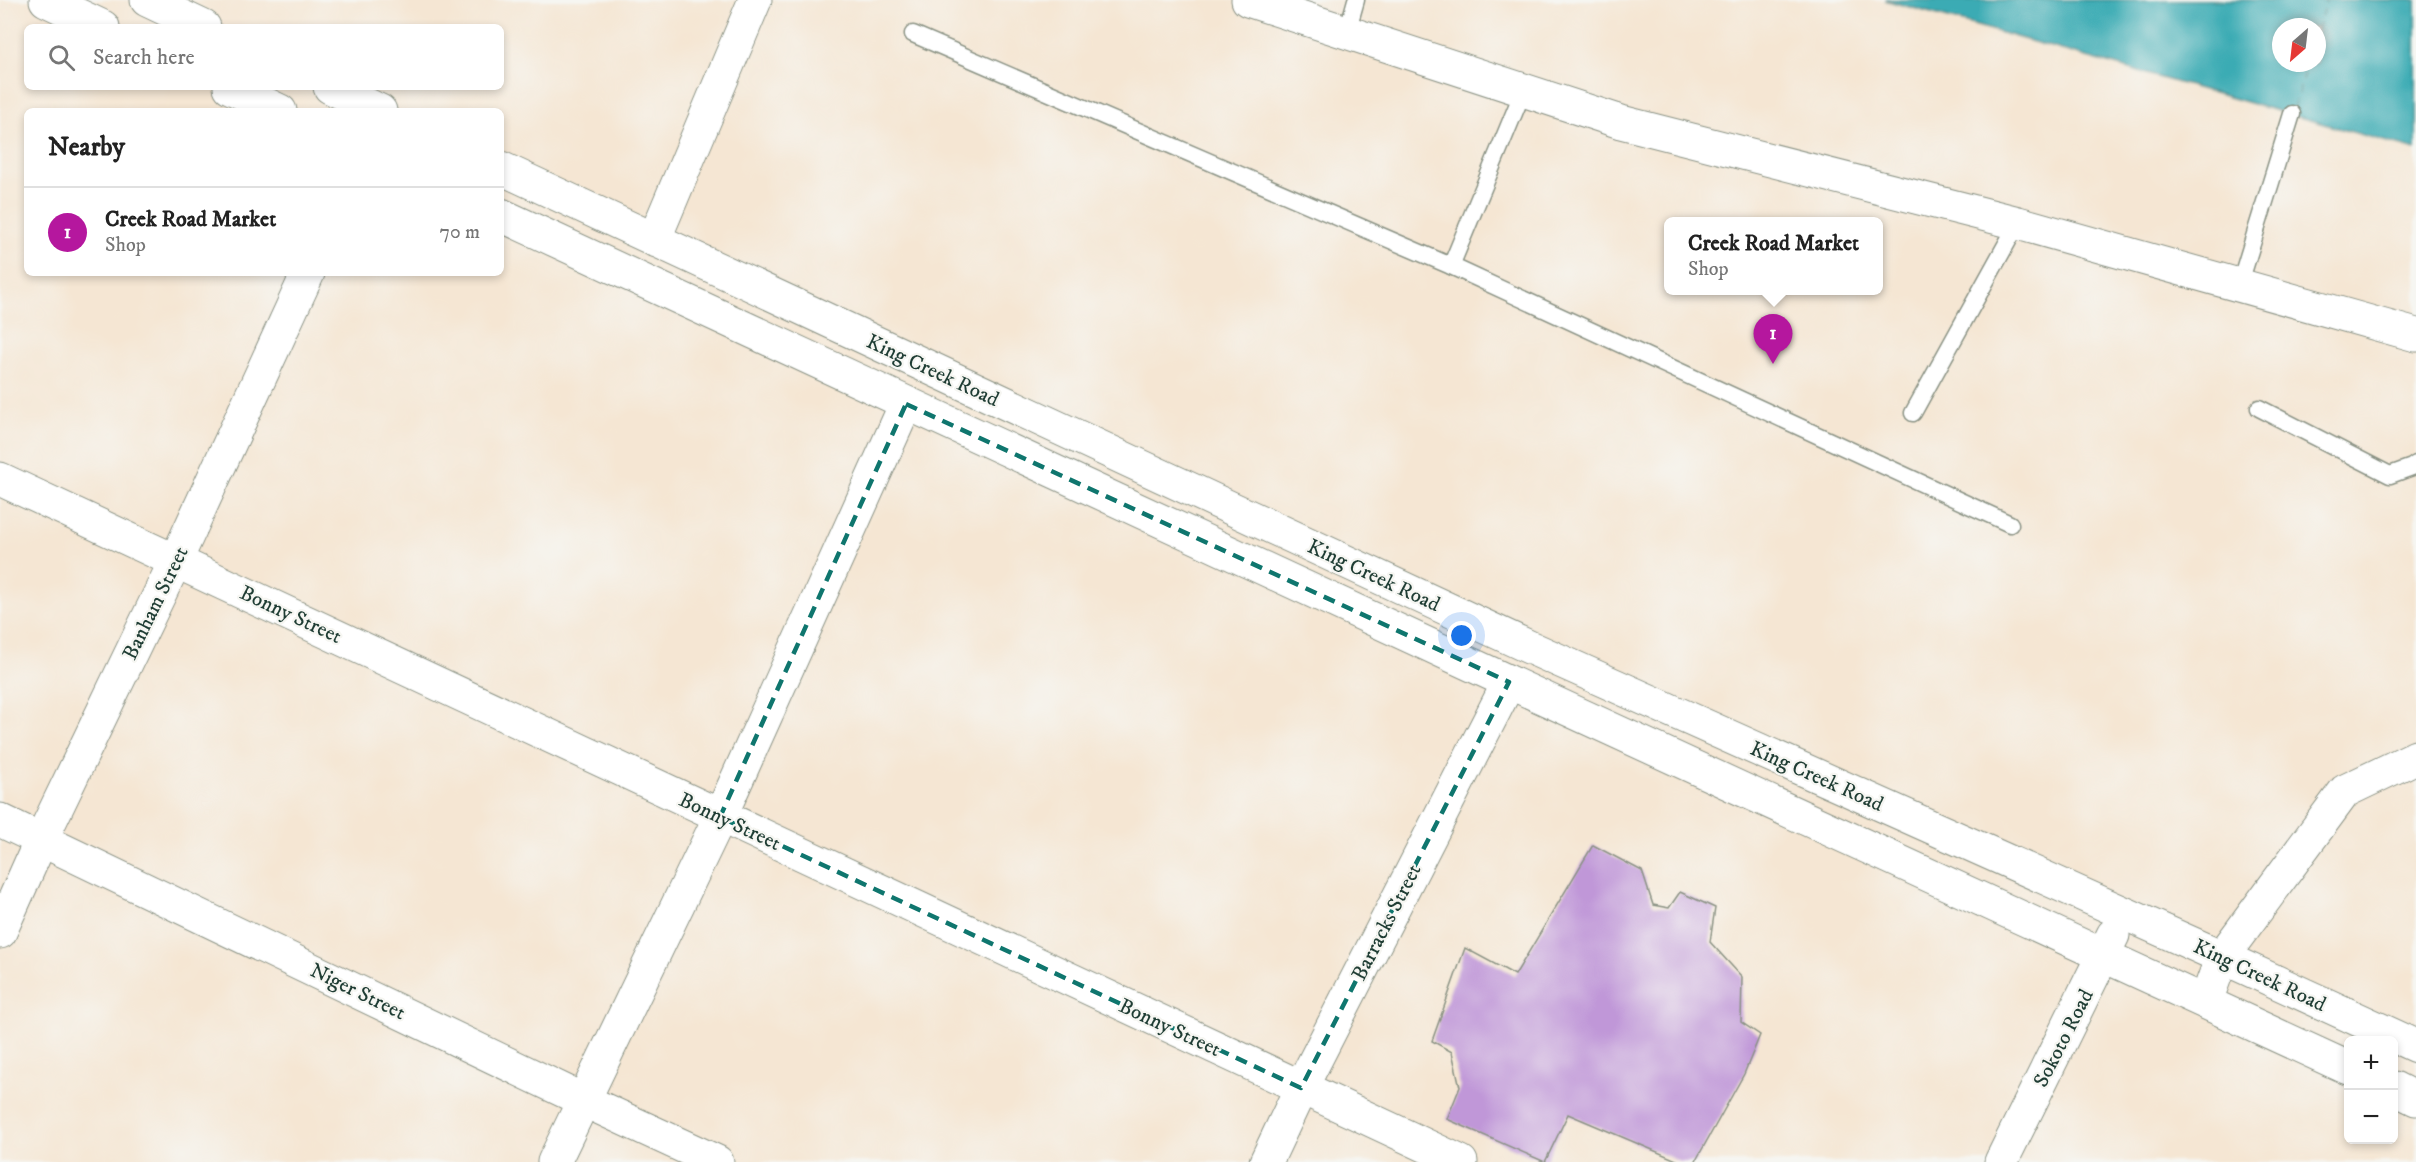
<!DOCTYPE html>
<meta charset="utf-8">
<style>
:root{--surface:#fff;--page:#f2f2f2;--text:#222;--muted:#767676;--line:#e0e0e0;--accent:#b5179e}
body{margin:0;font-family:"IM FELL DW Pica",serif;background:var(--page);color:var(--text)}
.controls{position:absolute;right:18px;bottom:18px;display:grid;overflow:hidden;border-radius:9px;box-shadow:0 3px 9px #0003}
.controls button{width:54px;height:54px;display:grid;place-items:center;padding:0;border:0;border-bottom:2px solid var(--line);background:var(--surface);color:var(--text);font:30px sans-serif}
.compass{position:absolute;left:2272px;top:18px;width:54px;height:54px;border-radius:50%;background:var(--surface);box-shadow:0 3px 9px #0003;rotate:208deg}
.you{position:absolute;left:1462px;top:636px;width:21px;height:21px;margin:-15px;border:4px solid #fff;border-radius:50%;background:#1a73e8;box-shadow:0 0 0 9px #1a73e833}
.badge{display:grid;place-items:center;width:39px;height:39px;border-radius:50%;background:var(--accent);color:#fff;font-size:20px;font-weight:700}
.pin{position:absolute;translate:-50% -50px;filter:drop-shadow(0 2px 3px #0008)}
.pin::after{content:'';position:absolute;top:32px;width:21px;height:18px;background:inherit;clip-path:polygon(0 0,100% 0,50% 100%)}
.popup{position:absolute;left:1664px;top:217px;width:219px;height:78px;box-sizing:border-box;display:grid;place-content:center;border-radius:9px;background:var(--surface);filter:drop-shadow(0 2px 4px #0005);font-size:20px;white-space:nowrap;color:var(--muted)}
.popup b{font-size:22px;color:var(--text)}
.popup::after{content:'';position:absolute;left:50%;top:100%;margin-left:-12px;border:12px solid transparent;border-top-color:var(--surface)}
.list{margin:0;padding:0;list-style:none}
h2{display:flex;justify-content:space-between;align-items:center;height:78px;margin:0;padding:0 24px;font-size:26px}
h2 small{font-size:20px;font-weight:400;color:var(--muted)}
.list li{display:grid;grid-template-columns:39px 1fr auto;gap:18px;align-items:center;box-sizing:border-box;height:90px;padding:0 24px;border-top:2px solid var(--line)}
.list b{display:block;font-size:22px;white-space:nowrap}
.list p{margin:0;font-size:20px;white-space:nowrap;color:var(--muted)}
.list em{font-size:20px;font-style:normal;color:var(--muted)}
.icon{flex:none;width:33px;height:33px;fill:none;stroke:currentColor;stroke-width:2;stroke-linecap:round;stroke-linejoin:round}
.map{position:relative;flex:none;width:2416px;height:1162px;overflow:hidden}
.search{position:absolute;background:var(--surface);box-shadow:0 3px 9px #0003;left:24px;top:24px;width:480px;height:66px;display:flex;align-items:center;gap:15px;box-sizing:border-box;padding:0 21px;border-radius:9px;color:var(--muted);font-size:22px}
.panel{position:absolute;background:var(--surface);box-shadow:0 3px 9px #0003;left:24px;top:108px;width:480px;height:168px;border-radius:9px}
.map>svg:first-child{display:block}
</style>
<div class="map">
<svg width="2416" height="1162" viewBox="0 0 2416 1162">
<rect width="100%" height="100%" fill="#f6f6f2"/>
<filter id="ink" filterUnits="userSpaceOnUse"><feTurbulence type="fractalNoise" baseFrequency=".0167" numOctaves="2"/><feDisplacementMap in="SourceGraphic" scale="12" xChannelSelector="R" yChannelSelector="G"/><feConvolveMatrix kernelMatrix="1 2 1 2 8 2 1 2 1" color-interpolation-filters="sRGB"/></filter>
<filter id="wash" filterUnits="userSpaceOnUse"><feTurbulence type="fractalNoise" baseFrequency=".008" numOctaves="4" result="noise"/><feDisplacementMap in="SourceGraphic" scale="24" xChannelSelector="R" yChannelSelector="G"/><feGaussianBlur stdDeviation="1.35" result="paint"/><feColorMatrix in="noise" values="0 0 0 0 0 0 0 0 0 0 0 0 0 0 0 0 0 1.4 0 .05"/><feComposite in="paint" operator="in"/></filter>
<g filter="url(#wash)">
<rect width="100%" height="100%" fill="#f5e6d3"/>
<path fill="#3aabb4" stroke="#2c7474" stroke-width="1.5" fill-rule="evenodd" d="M1885 0H2416V150ZM2281 27H2317V63H2281Z"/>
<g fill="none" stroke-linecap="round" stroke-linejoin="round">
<g stroke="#275e5a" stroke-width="1.5" stroke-dasharray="8 6" stroke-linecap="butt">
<path d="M2317 30 2326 0"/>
<path d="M2294 108 2307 63"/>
</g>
</g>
<g id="blocks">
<path fill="#c097d8" d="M1593 845 1642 871 1653 905 1669 908 1680 892 1715 908 1710 942 1742 977 1741 1022 1760 1035 1744 1074 1695 1162H1681L1568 1114 1545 1162 1447 1119 1460 1087 1452 1052 1432 1041 1465 948 1515 975Z"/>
</g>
</g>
<g filter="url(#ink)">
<use href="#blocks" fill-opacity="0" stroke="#8a9284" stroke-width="1.5"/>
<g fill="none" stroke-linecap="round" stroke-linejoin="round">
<defs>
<g id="lane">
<path d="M1347 32 1356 0"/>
<path d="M913 34 1451 266 1524 89"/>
<path d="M1451 266 2010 524"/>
<path d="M2239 286 2292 114"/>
<path d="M2259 408 2390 475 2412 467 2416 464"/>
<path d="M1913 413 2018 223"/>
</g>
<g id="street">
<path d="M1248 0 1621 122 2018 223 2416 335"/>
<path d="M654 240 755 0"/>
<path d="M0 479 1461 1162"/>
<path d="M0 820 583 1100 717 1162"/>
<path d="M0 932 42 838 176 560 308 273"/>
<path d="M2206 1001 2222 957 2345 791 2416 757"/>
<path d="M554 1162 720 817 906 404"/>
<path d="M1266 1162 1301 1088 1509 682"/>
</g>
<g id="secondary">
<path d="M46 0 103 27"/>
<path d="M147 0 204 27"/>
<path d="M230 87 280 111"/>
<path d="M330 87 380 111"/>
<path d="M501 168 1529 647 2222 957 2416 1046"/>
<path d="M501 215 1509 682 2348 1068"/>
<path d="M2394 1088 2416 1099"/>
<path d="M2001 1162 2113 935"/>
</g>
</defs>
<use href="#lane" stroke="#8a9284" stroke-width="19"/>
<use href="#street" stroke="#8a9284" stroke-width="35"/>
<use href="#secondary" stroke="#8a9284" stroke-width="35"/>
<use href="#lane" stroke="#fff" stroke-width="16"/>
<use href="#street" stroke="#fff" stroke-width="33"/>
<use href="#secondary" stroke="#fff" stroke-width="33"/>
</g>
</g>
<path fill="none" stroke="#0f766e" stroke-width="4.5" stroke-dasharray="12 8" stroke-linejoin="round" d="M906 404 1509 682 1301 1088 720 817Z"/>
<g text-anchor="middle" stroke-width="4.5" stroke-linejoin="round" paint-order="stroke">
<g font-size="21" fill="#1f3d34" stroke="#f6f6f2">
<text transform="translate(933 370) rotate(25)" y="7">King Creek Road</text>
<text transform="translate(1374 575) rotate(25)" y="7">King Creek Road</text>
<text transform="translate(155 603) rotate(-64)" y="7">Banham Street</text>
<text transform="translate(291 614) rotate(25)" y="7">Bonny Street</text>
<text transform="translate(1817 776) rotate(24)" y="7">King Creek Road</text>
<text transform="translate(730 821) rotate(25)" y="7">Bonny Street</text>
<text transform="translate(1386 922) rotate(-63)" y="7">Barracks Street</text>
<text transform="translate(2260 975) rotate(25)" y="7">King Creek Road</text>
<text transform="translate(358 991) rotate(26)" y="7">Niger Street</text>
<text transform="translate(1170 1027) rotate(25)" y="7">Bonny Street</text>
<text transform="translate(2063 1038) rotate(-63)" y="7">Sokoto Road</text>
</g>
</g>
</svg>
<div class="controls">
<button>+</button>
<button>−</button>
</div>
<svg class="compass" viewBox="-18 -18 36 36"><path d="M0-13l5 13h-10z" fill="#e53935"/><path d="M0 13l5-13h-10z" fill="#767676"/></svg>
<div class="you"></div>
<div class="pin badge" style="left:1773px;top:364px">1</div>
<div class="popup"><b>Creek Road Market</b>Shop</div>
<div class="search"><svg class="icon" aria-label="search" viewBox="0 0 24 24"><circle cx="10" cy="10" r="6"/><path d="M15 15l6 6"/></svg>Search here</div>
<section class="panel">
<h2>Nearby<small></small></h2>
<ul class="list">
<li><span class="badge">1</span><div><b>Creek Road Market</b><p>Shop</p></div><em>70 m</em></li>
</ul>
</section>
</div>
